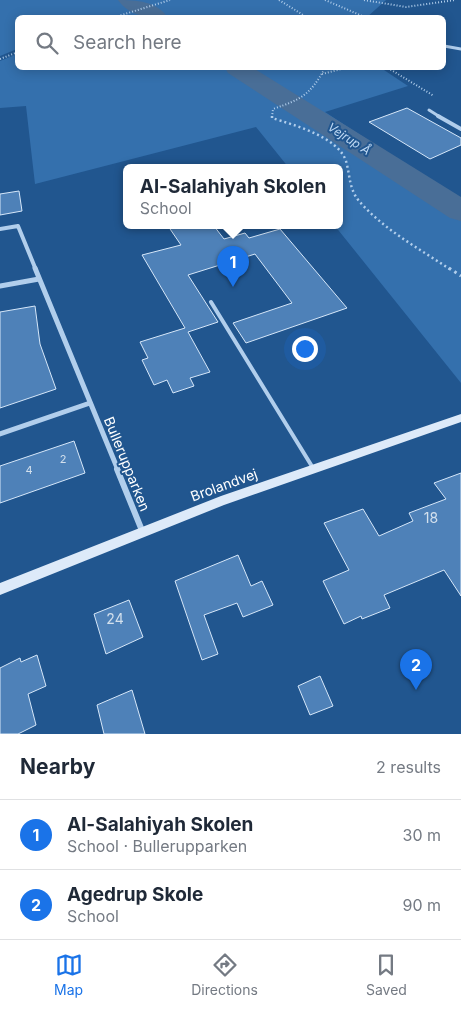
<!DOCTYPE html>
<meta charset="utf-8">
<style>
:root{--surface:#fff;--page:#f6f6f7;--text:#1f2937;--muted:#747a83;--line:#e0e1e3;--accent:#1a73e8}
body{margin:0;font-family:Inter,sans-serif;background:var(--page);color:var(--text)}
.you{position:absolute;left:304px;top:348px;width:18px;height:18px;margin:-12px;border:4px solid #fff;border-radius:50%;background:#1a73e8;box-shadow:0 0 0 8px #1a73e833}
.badge{display:grid;place-items:center;width:32px;height:32px;border-radius:50%;background:var(--accent);color:#fff;font-size:16px;font-weight:700}
.pin{position:absolute;translate:-50% -41px;filter:drop-shadow(0 1px 2px #0008)}
.pin::after{content:'';position:absolute;top:26px;width:18px;height:15px;background:inherit;clip-path:polygon(0 0,100% 0,50% 100%)}
.popup{position:absolute;left:123px;top:164px;width:220px;height:65px;box-sizing:border-box;display:grid;place-content:center;border-radius:8px;background:var(--surface);filter:drop-shadow(0 1px 4px #0005);font-size:16px;white-space:nowrap;color:var(--muted)}
.popup b{font-size:19px;color:var(--text)}
.popup::after{content:'';position:absolute;left:50%;top:100%;margin-left:-10px;border:10px solid transparent;border-top-color:var(--surface)}
.list{margin:0;padding:0;list-style:none}
h2{display:flex;justify-content:space-between;align-items:center;height:65px;margin:0;padding:0 20px;font-size:21px}
h2 small{font-size:16px;font-weight:400;color:var(--muted)}
.list li{display:grid;grid-template-columns:32px 1fr auto;gap:15px;align-items:center;box-sizing:border-box;height:70px;padding:0 20px;border-top:1px solid var(--line)}
.list b{display:block;font-size:19px;white-space:nowrap}
.list p{margin:0;font-size:16px;white-space:nowrap;color:var(--muted)}
.list em{font-size:16px;font-style:normal;color:var(--muted)}
.icon{flex:none;width:28px;height:28px;fill:none;stroke:currentColor;stroke-width:2;stroke-linecap:round;stroke-linejoin:round}
.map{position:relative;flex:none;width:461px;height:734px;overflow:hidden}
.search{position:absolute;background:var(--surface);box-shadow:0 2px 12px #0003;left:15px;right:15px;top:15px;height:55px;display:flex;align-items:center;gap:12px;box-sizing:border-box;padding:0 18px;border-radius:8px;color:var(--muted);font-size:19px}
.sheet{height:205px;background:var(--surface)}
nav{display:flex;justify-content:space-around;align-items:center;box-sizing:border-box;height:70px;border-top:1px solid var(--line);background:var(--surface);font-size:14px;color:var(--muted)}
nav a{display:grid;justify-items:center;gap:2px}
nav .on{color:var(--accent)}
.map>svg:first-child{display:block}
</style>
<div class="map">
<svg width="461" height="734" viewBox="0 0 461 734">
<rect width="100%" height="100%" fill="#21568f"/>
<g fill="#3470ad">
<path d="M0 0H386L366 18H18L17 49 0 56Z"/>
<path d="M17 54 18 68H381L408 86 325 112 461 201V383L335 226H339V168H289L256 127 35 184 26 106 0 108V61Z"/>
</g>
<g fill="none" stroke-linecap="round" stroke-linejoin="round">
<g fill="#496e97" fill-rule="evenodd">
<path d="M118 0C136 0 157 1 168 18 150 18 130 17 118 0Z"/>
<path d="M225 68H253L461 197V221L450 218 228 73Z"/>
</g>
</g>
<g fill="#4e81b8" stroke="#d6e7f9">
<path d="M407 108 461 138V145L430 159 369 122Z"/>
<path d="M19 191 22 211 0 215V194Z"/>
<path d="M168 226H214L224 239 245 233 249 238 280 229 347 308 246 343 233 323 292 303 255 254 188 275 218 322 188 332 210 372 190 378 194 386 173 393 167 380 154 385 142 360 148 358 140 342 185 328 142 255 181 245Z"/>
<path d="M35 306 40 344 56 389 0 408V312Z"/>
<path d="M74 441 85 473 0 503V466Z"/>
<path d="M461 473V596L444 570 384 595 390 608 362 619 361 616 344 624 323 581 349 570 324 523 363 509 379 536 413 521 409 513 446 499 434 483Z"/>
<path d="M238 555 251 586 262 581 273 605 243 617 237 603 204 615 218 654 202 660 175 581Z"/>
<path d="M129 600 143 637 106 654 94 614Z"/>
<path d="M37 655 46 686 28 694 36 725 18 734H0V668L20 658 21 662Z"/>
<path d="M320 676 333 706 310 715 298 686Z"/>
<path d="M132 690 145 734H104L97 705Z"/>
</g>
<g fill="none" stroke-linecap="round" stroke-linejoin="round">
<g stroke="#b1ceec" stroke-width="2" stroke-dasharray="1 2" stroke-linecap="butt">
<path d="M279 0 308 18"/>
<path d="M325 0 367 18"/>
<path d="M364 0 406 7 455 0"/>
<path d="M112 18 170 0"/>
<path d="M0 59 18 52"/>
<path d="M388 68 434 96"/>
<path d="M322 74 345 68"/>
<path d="M272 117 273 109C302 99 310 95 325 68"/>
</g>
<path stroke="#b1ceec" stroke-width="2.5" stroke-dasharray="2 3" stroke-linecap="butt" d="M272 116V118C294 125 338 137 346 161 350 175 349 189 359 201 384 230 420 249 451 270"/>
<path stroke="#b1ceec" stroke-width="3" stroke-dasharray="2.5 4" stroke-linecap="butt" d="M449 268 461 276"/>
<path stroke="#b1ceec" stroke-width="4" d="M211 302 313 468"/>
<g stroke="#b1ceec" stroke-width="3">
<path d="M444 46 461 49"/>
<path d="M429 110 440 117"/>
</g>
<g stroke="#b1ceec" stroke-width="4">
<path d="M438 116 461 129"/>
<path d="M0 229 18 226 36 270"/>
</g>
<g stroke="#b1ceec" stroke-width="5">
<path d="M35 268 118 470"/>
<path d="M0 286 39 279"/>
<path d="M0 434 90 403"/>
</g>
<path stroke="#b1ceec" stroke-width="6" d="M117 469 143 533"/>
<path fill="#ddeaf9" fill-rule="evenodd" d="M461 414V422L224 505 0 595V583L221 496Z"/>
</g>
<g text-anchor="middle" stroke-width="4" stroke-linejoin="round" paint-order="stroke">
<g font-size="11" fill="#d3e0ed">
<text x="63" y="463">2</text>
<text x="29" y="474">4</text>
</g>
<g font-size="12" font-style="italic" fill="#bdd8f3" stroke="#21568f">
<text transform="translate(349 139) rotate(33)" y="4">Vejrup Å</text>
</g>
<g font-size="14" fill="#fff" stroke="#21568f">
<text transform="translate(127 464) rotate(68)" y="5">Bullerupparken</text>
<text transform="translate(224 485) rotate(-20)" y="5">Brolandvej</text>
</g>
<g font-size="14" fill="#d3e0ed">
<text x="431" y="523">18</text>
<text x="115" y="624">24</text>
</g>
</g>
</svg>
<div class="you"></div>
<div class="pin badge" style="left:233px;top:287px">1</div>
<div class="popup"><b>Al-Salahiyah Skolen</b>School</div>
<div class="pin badge" style="left:416px;top:690px">2</div>
<div class="search"><svg class="icon" aria-label="search" viewBox="0 0 24 24"><circle cx="10" cy="10" r="6"/><path d="M15 15l6 6"/></svg>Search here</div>
</div>
<section class="sheet">
<h2>Nearby<small>2 results</small></h2>
<ul class="list">
<li><span class="badge">1</span><div><b>Al-Salahiyah Skolen</b><p>School · Bullerupparken</p></div><em>30 m</em></li>
<li><span class="badge">2</span><div><b>Agedrup Skole</b><p>School</p></div><em>90 m</em></li>
</ul>
</section>
<nav>
<a class="on"><svg class="icon" aria-label="map" viewBox="0 0 24 24"><path d="M3 6l6-2 6 2 6-2v14l-6 2-6-2-6 2zM9 4v14M15 6v14"/></svg>Map</a>
<a><svg class="icon" aria-label="directions" viewBox="0 0 24 24"><path d="M12 3l9 9-9 9-9-9zM9 14v-3h6M13 9l2 2-2 2"/></svg>Directions</a>
<a><svg class="icon" aria-label="saved" viewBox="0 0 24 24"><path d="M7 4h10v16l-5-4-5 4z"/></svg>Saved</a>
</nav>
